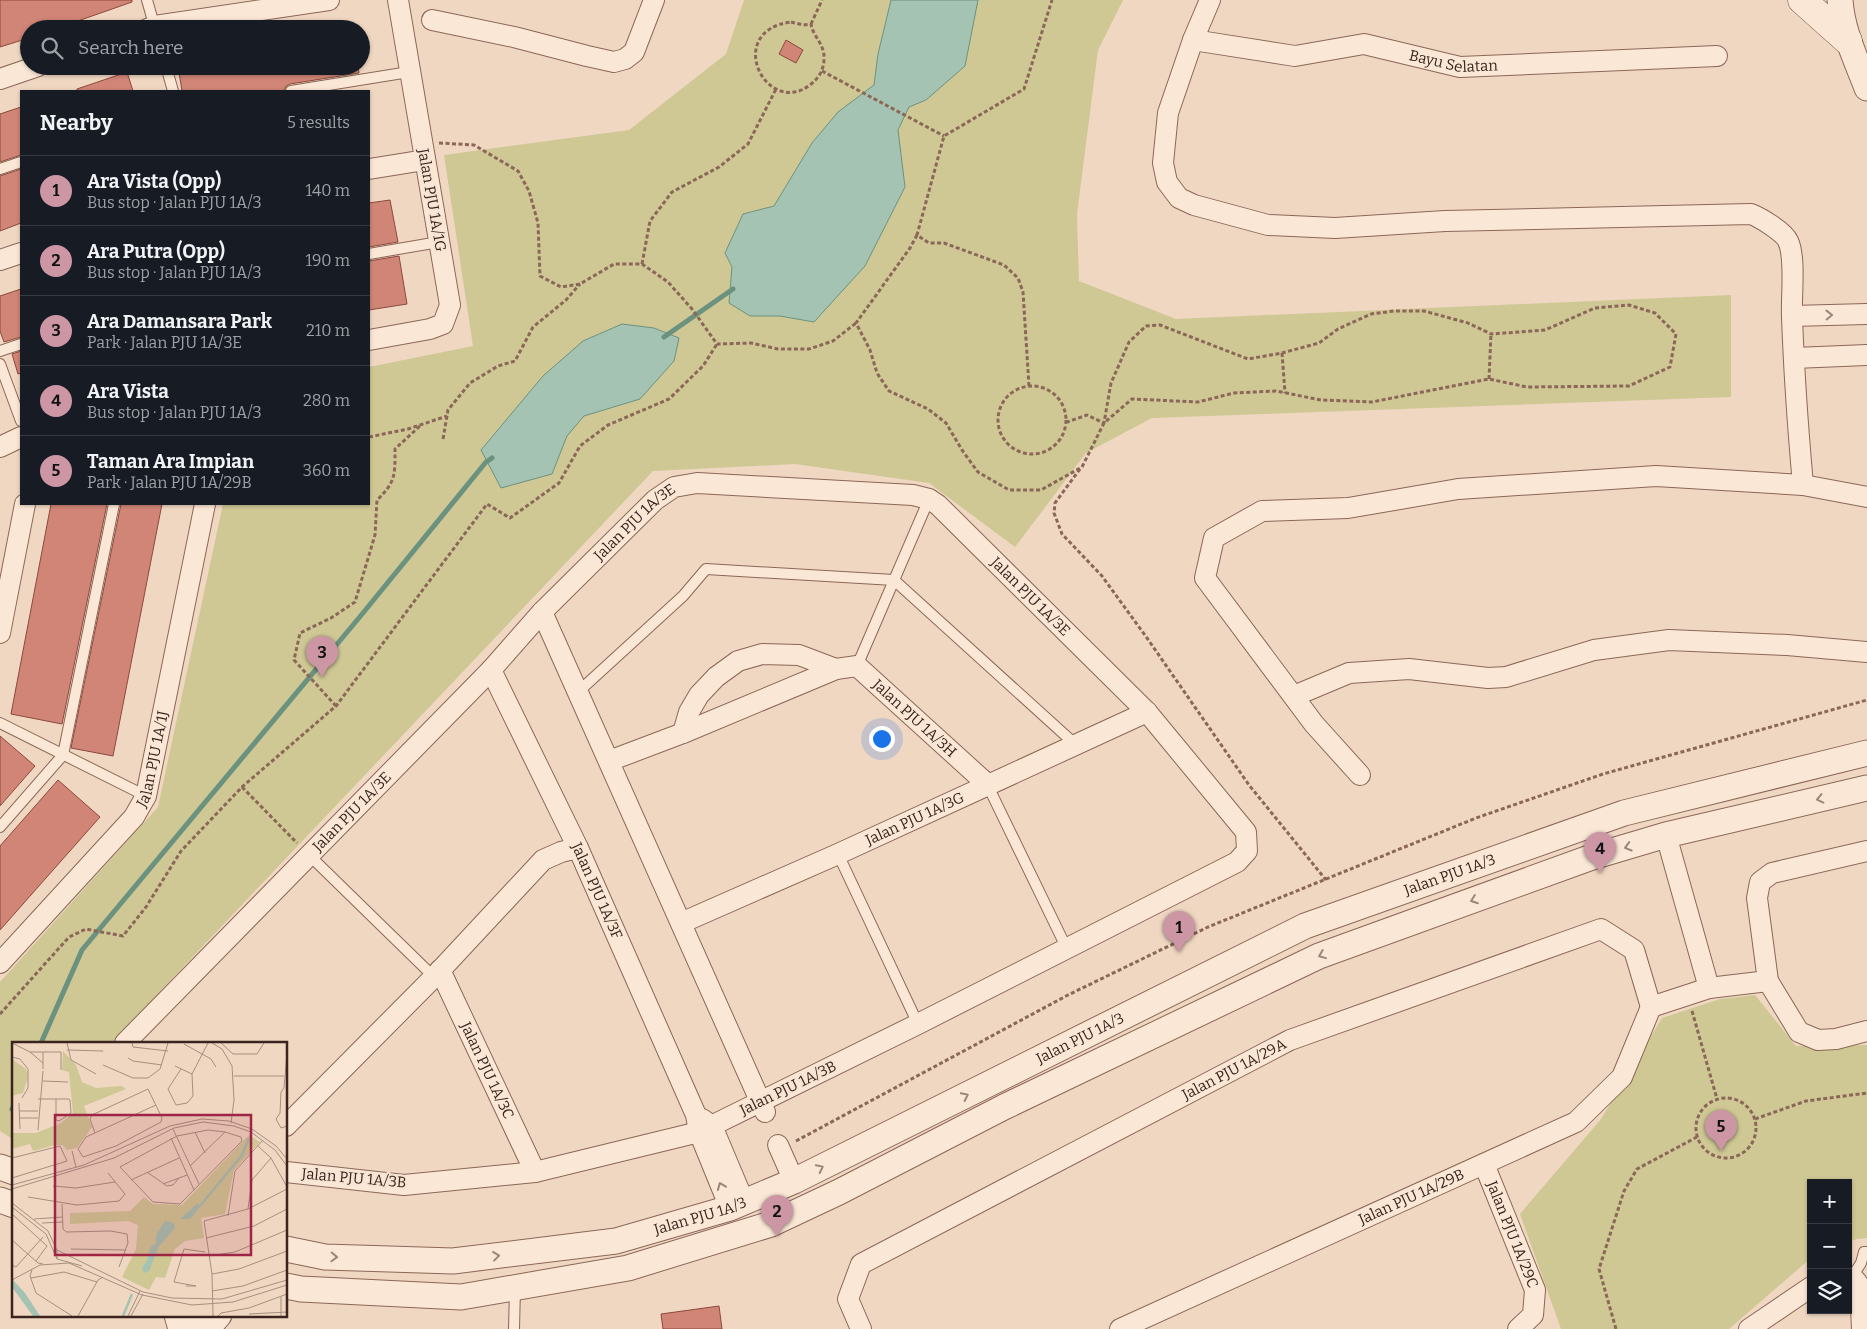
<!DOCTYPE html>
<meta charset="utf-8">
<style>
:root{--surface:#171b24;--page:#242831;--text:#f1f3f6;--muted:#9ea1a6;--line:#363941;--accent:#cc96a5}
body{margin:0;font-family:Bitter,serif;background:var(--page);color:var(--text)}
.controls{position:absolute;right:15px;bottom:15px;display:grid;overflow:hidden;border-radius:0px;box-shadow:0 1px 4px #0004}
.controls button{width:45px;height:45px;display:grid;place-items:center;padding:0;border:0;border-bottom:1px solid var(--line);background:var(--surface);color:var(--text);font:25px sans-serif}
.you{position:absolute;left:881px;top:738px;width:18px;height:18px;margin:-12px;border:4px solid #fff;border-radius:50%;background:#1a73e8;box-shadow:0 0 0 8px #1a73e833}
.badge{display:grid;place-items:center;width:32px;height:32px;border-radius:50%;background:var(--accent);color:#111;font-size:16px;font-weight:700}
.pin{position:absolute;translate:-50% -41px;filter:drop-shadow(0 1px 2px #0008)}
.pin::after{content:'';position:absolute;top:26px;width:18px;height:15px;background:inherit;clip-path:polygon(0 0,100% 0,50% 100%)}
.list{margin:0;padding:0;list-style:none}
h2{display:flex;justify-content:space-between;align-items:center;height:65px;margin:0;padding:0 20px;font-size:21px}
h2 small{font-size:16px;font-weight:400;color:var(--muted)}
.list li{display:grid;grid-template-columns:32px 1fr auto;gap:15px;align-items:center;box-sizing:border-box;height:70px;padding:0 20px;border-top:1px solid var(--line)}
.list b{display:block;font-size:19px;white-space:nowrap}
.list p{margin:0;font-size:16px;white-space:nowrap;color:var(--muted)}
.list em{font-size:16px;font-style:normal;color:var(--muted)}
.icon{flex:none;width:28px;height:28px;fill:none;stroke:currentColor;stroke-width:2;stroke-linecap:round;stroke-linejoin:round}
.map{position:relative;flex:none;width:1867px;height:1329px;overflow:hidden}
.search{position:absolute;background:var(--surface);box-shadow:0 1px 4px #0004;left:20px;top:20px;width:350px;height:55px;display:flex;align-items:center;gap:12px;box-sizing:border-box;padding:0 18px;border-radius:28px;color:var(--muted);font-size:19px}
.panel{position:absolute;background:var(--surface);box-shadow:0 1px 4px #0004;left:20px;top:90px;width:350px;height:415px;border-radius:0px}
.map>svg:first-child{display:block}
</style>
<div class="map">
<svg width="1867" height="1329" viewBox="0 0 1867 1329">
<rect width="100%" height="100%" fill="#f0d7c2"/>
<g fill="#cfc895">
<path d="M744 0H1123L1098 50 1077 214 1079 281 1176 319 1731 295V397L1152 418 1086 453 1015 547 929 483 795 464 653 471 111 1043H14V1140L0 1131V982L158 807 223 504H369V367L473 346 444 155 629 130 726 54Z"/>
<path d="M1755 995 1796 1046 1867 1045V1238L1857 1239 1848 1242V1183H1811V1258L1729 1329H1561L1520 1214 1601 1119 1662 1018 1720 999Z"/>
</g>
<g fill="#a5c3b3" stroke="#6b927f">
<path d="M891 0H978L965 66 926 100 909 107 898 130 905 187 865 266 814 322 780 316H750L729 303 732 267 725 253 743 214 774 206 812 143 838 112 874 85 878 54Z"/>
<path d="M622 324 654 328 679 338 674 361 640 399 584 416 567 436 552 474 501 488 481 450 543 376 583 341Z"/>
</g>
<g fill="none" stroke-linecap="round" stroke-linejoin="round">
<g stroke="#6b927f" stroke-width="5">
<path d="M664 337 733 289"/>
<path d="M41 1043 82 950 363 613 486 462 492 458"/>
<path d="M12 1109 14 1105"/>
</g>
</g>
<g fill="#d18576" stroke="#8c493d">
<path d="M0 0H132V2L55 29H29V38L0 47Z"/>
<path d="M786 40 803 50 796 63 779 54Z"/>
<path d="M178 66H358L359 73 290 84 286 86 284 91H182Z"/>
<path d="M127 72 133 91H77V89Z"/>
<path d="M21 107V155L0 162V114Z"/>
<path d="M21 169V223L0 231V176Z"/>
<path d="M390 200 398 242 369 247V203Z"/>
<path d="M399 256 407 304 369 310V261Z"/>
<path d="M21 289V337L4 342 0 331V296Z"/>
<path d="M21 351V373L18 374 12 354Z"/>
<path d="M51 504H107L62 724 11 714Z"/>
<path d="M121 504H162L113 756 71 748Z"/>
<path d="M0 736 35 766 0 806Z"/>
<path d="M58 780 100 817 0 930V846Z"/>
<path d="M719 1306 722 1329H663L661 1314Z"/>
</g>
<g fill="none" stroke-linecap="round" stroke-linejoin="round">
<defs>
<g id="service">
<path d="M147 0 155 28"/>
<path d="M166 66 173 91"/>
<path d="M291 91 409 72"/>
<path d="M0 169 21 162"/>
<path d="M369 254 439 242"/>
<path d="M0 351 21 344"/>
<path d="M0 364 21 421"/>
<path d="M857 666 929 499"/>
<path d="M578 692 683 596 706 569 894 580 1076 745"/>
<path d="M0 723 146 796"/>
<path d="M987 784 1067 949"/>
<path d="M0 827 63 755 114 504"/>
<path d="M838 854 918 1024"/>
<path d="M309 855 434 977"/>
<path d="M1852 1277 1861 1263 1864 1252H1867"/>
<path d="M514 1329 515 1288"/>
</g>
<g id="minor">
<path d="M1210 0 1193 40 1168 113 1163 163 1167 182 1179 198 1194 205 1268 225 1335 228 1445 221 1751 214C1761 218 1784 232 1788 241 1796 257 1791 297 1792 317 1794 373 1798 429 1803 485"/>
<path d="M432 20 514 37 587 56 614 62 625 59 634 52 654 0"/>
<path d="M147 29 155 26 329 0"/>
<path id="s1" d="M1193 40 1295 56 1364 44 1460 67 1717 56"/>
<path d="M0 79 38 66"/>
<path d="M369 169 425 160"/>
<path d="M0 260 21 253"/>
<path d="M1792 316 1867 314"/>
<path d="M369 340 430 329 443 324 450 305 398 0"/>
<path d="M1794 358 1867 355"/>
<path d="M0 447 21 437"/>
<path d="M542 612 765 1112"/>
<path d="M0 633 25 504"/>
<path id="s2" d="M491 670 578 848 696 1115 699 1132 730 1208"/>
<path d="M1294 696 1349 673 1409 669 1488 678 1506 677 1594 650 1669 640 1787 645 1867 652"/>
<path d="M683 733 689 712 699 695 716 677 738 661 762 654 799 655 836 669"/>
<path id="s3" d="M609 761 683 733 836 669 857 666 987 784"/>
<path d="M1360 775 1314 724 1205 578 1214 538 1262 511 1348 508 1458 489 1656 476 1803 485 1867 497"/>
<path d="M1666 835 1709 988"/>
<path d="M1867 851 1772 873 1760 882 1757 898 1768 981 1799 1032 1818 1040 1836 1039 1867 1031"/>
<path id="s4" d="M681 923 838 854 1147 712"/>
<path id="s5" d="M0 963 134 817 146 796 205 504"/>
<path id="s6" d="M440 970 535 1172"/>
<path d="M1651 1007 1709 988 1768 981"/>
<path id="s7" d="M125 1043 491 670 542 612 655 500 674 487 697 483 913 495 929 499 938 505 1147 712 1246 832 1247 851 1237 862 918 1024 699 1132 535 1172 404 1185 286 1172"/>
<path d="M702 1119 712 1126 744 1202"/>
<path d="M286 1126 434 977 543 860 561 852 578 848"/>
<path d="M778 1145 794 1181"/>
<path id="s8" d="M1484 1164 1535 1290 1533 1315 1518 1329"/>
<path d="M1848 1276C1854 1277 1857 1282 1860 1287L1862 1329"/>
<path d="M192 1329 195 1315"/>
<path id="s9" d="M861 1329 848 1299 861 1264 1290 1040 1601 929 1634 950 1651 1007"/>
<path id="s10" d="M1120 1329 1576 1122 1622 1077 1651 1007"/>
<path d="M1749 1329 1811 1287"/>
</g>
<g id="tertiary">
<path d="M1840 0C1842 31 1856 59 1867 88"/>
<path d="M0 1167 14 1172"/>
<path d="M0 1200 14 1205"/>
<path id="s11" d="M286 1249 325 1257 453 1261 616 1241 730 1208 794 1181 1305 926 1624 813 1867 753"/>
<path d="M286 1286 301 1289 461 1297 628 1268 771 1224 839 1192 1004 1107 1319 956 1592 857 1666 835 1867 788"/>
<path d="M177 1315 181 1329"/>
<path d="M207 1329 219 1315"/>
</g>
<path id="secondary" d="M1802 0 1848 41"/>
</defs>
<use href="#service" stroke="#8b6758" stroke-width="12"/>
<use href="#minor" stroke="#8b6758" stroke-width="22"/>
<use href="#tertiary" stroke="#8b6758" stroke-width="27"/>
<use href="#secondary" stroke="#6d483b" stroke-width="29"/>
<g stroke="#8b6758" stroke-width="3" stroke-dasharray="4 2.5" stroke-linecap="butt">
<path d="M791 22 803 25 811 24C813 37 825 44 824 59 824 70 818 79 810 85 766 118 723 31 791 22Z"/>
<path d="M811 24 822 0"/>
<path d="M822 71 944 136"/>
<path d="M439 143 474 145 518 171 529 191 538 223 540 276 561 287 580 284 614 264H642L668 282 692 309 717 344 751 343 778 349H809L833 341 856 323"/>
<path d="M917 235 910 248 856 323 870 350 877 373 889 391 928 409 946 423 962 450 978 472 1009 490H1041L1082 467 1104 423 1132 399 1198 402 1234 393 1276 391 1321 400 1372 402 1489 379 1527 387 1629 386 1670 367 1676 334 1655 313 1629 305 1595 308 1545 330 1491 334 1468 323 1424 311H1394L1371 314 1338 329 1319 343 1282 353 1248 359 1160 325 1146 326 1129 342 1111 383 1104 423 1087 415 1067 422"/>
<path d="M642 264 650 221 672 192 719 167 748 144 776 89"/>
<path d="M1282 353 1285 393"/>
<path d="M1489 379 1491 334"/>
<circle cx="1032" cy="420" r="34"/>
<path d="M1029 386 1023 292 1018 278 1004 265 944 243H929L917 235 944 136 1024 89 1052 0"/>
<path d="M369 437 408 429 447 416"/>
<path d="M443 439 448 410 470 383 498 366 515 361 533 327 566 300 580 284"/>
<path d="M1080 469 1055 503 1054 513 1062 534 1102 576 1147 638 1249 785 1326 880"/>
<path d="M336 706 294 660 300 633 331 618 355 602 375 535 377 500C396 482 395 474 395 449L421 425"/>
<path d="M242 787 297 843"/>
<path d="M1692 1011 1717 1099"/>
<path d="M0 1014 69 937 86 929 123 936 146 907 181 851 242 787 336 706 487 504 510 518 559 483 580 446 608 425 669 399 703 366 717 344"/>
<circle cx="1726" cy="1128" r="30"/>
<path d="M1755 1119 1806 1101 1867 1093"/>
<path d="M796 1141 1068 995 1208 927 1476 818 1603 774 1867 700"/>
<path d="M1616 1329 1599 1269 1624 1191 1637 1169 1697 1137"/>
</g>
<use href="#service" stroke="#fbe7d6" stroke-width="10"/>
<use href="#minor" stroke="#fbe7d6" stroke-width="20"/>
<use href="#tertiary" stroke="#fbe7d6" stroke-width="25"/>
<use href="#secondary" stroke="#fbe7d6" stroke-width="28"/>
</g>
<defs><path id="oneway-chevron" d="M-2-3.5L2.5 0L-2 3.5" fill="none" stroke-width="1.6" stroke-linecap="round" stroke-linejoin="round" transform="scale(1.25)"/></defs>
<g stroke="#9a867a">
<use href="#oneway-chevron" transform="translate(1829 315) rotate(-1)"/>
<use href="#oneway-chevron" transform="translate(1820 799) rotate(167)"/>
<use href="#oneway-chevron" transform="translate(1628 847) rotate(164)"/>
<use href="#oneway-chevron" transform="translate(1474 900) rotate(160)"/>
<use href="#oneway-chevron" transform="translate(1322 955) rotate(158)"/>
<use href="#oneway-chevron" transform="translate(965 1096) rotate(-26)"/>
<use href="#oneway-chevron" transform="translate(820 1168) rotate(-26)"/>
<use href="#oneway-chevron" transform="translate(721 1186) rotate(-112)"/>
<use href="#oneway-chevron" transform="translate(496 1256) rotate(-7)"/>
<use href="#oneway-chevron" transform="translate(334 1257) rotate(2)"/>
</g>
<g text-anchor="middle" stroke-width="4" stroke-linejoin="round" paint-order="stroke">
<g font-size="15" fill="#3a241d" stroke="#f7e4d2">
<text dy="5" stroke="none"><textPath href="#s1" startOffset="265">Bayu Selatan</textPath></text>
<text transform="translate(432 200) rotate(80)" y="5">Jalan PJU 1A/1G</text>
<text dy="5" stroke="none"><textPath href="#s7" startOffset="729">Jalan PJU 1A/3E</textPath></text>
<text dy="5" stroke="none"><textPath href="#s7" startOffset="1179">Jalan PJU 1A/3E</textPath></text>
<text dy="5" stroke="none"><textPath href="#s3" startOffset="344">Jalan PJU 1A/3H</textPath></text>
<text dy="5" stroke="none"><textPath href="#s5" startOffset="260">Jalan PJU 1A/1J</textPath></text>
<text dy="5" stroke="none"><textPath href="#s7" startOffset="324">Jalan PJU 1A/3E</textPath></text>
<text dy="5" stroke="none"><textPath href="#s4" startOffset="256">Jalan PJU 1A/3G</textPath></text>
<text dy="5" stroke="none"><textPath href="#s11" startOffset="1245">Jalan PJU 1A/3</textPath></text>
<text dy="5" stroke="none"><textPath href="#s2" startOffset="245">Jalan PJU 1A/3F</textPath></text>
<text dy="5" stroke="none"><textPath href="#s11" startOffset="840">Jalan PJU 1A/3</textPath></text>
<text dy="5" stroke="none"><textPath href="#s9" startOffset="491">Jalan PJU 1A/29A</textPath></text>
<text dy="5" stroke="none"><textPath href="#s6" startOffset="111">Jalan PJU 1A/3C</textPath></text>
<text transform="translate(788 1088) rotate(-26)" y="5">Jalan PJU 1A/3B</text>
<text transform="translate(354 1178) rotate(5)" y="5">Jalan PJU 1A/3B</text>
<text dy="5" stroke="none"><textPath href="#s10" startOffset="320">Jalan PJU 1A/29B</textPath></text>
<text dy="5" stroke="none"><textPath href="#s11" startOffset="420">Jalan PJU 1A/3</textPath></text>
<text dy="5" stroke="none"><textPath href="#s8" startOffset="76">Jalan PJU 1A/29C</textPath></text>
</g>
</g>
<g transform="translate(12 1042)">
<rect width="275" height="275" fill="#f0d7c2"/>
<path d="M51 9 64 23 70 40 84 46 110 44 114 47 72 64 80 85 65 106 55 108 51 103H43L21 109 18 102 0 107V91H24L49 81 61 71 57 30 50 28ZM0 17 14 27 16 35 11 51 0 54ZM237 93 248 100 222 128 213 172 189 176 192 196 173 199 163 207 153 236 144 235 137 248 110 235 124 207 126 183 116 179 58 182V171L118 169 132 155 141 162 170 163Z" fill="#cfc895"/>
<path d="M186 161 188 165 178 177H168ZM153 179 162 181 163 186 147 204 137 229 132 231 130 226 135 219 138 206 144 201V193ZM0 237 13 251 28 274H21L0 245Z" fill="#a5c3b3"/>
<path fill="none" stroke="#a5c3b3" stroke-width="2.5" d="M188 164 230 113 237 96M111 274 120 252"/>
<path fill="none" stroke="#a78f80" stroke-width="1" d="M0 1 18 10 31 21M55 1 59 18M120 1 121 5 156 9M200 1 210 7 220 24 222 58 219 81M209 1 221 12H245L252 1M172 2 199 17 204 25M55 8 91 9M18 10H49V28M275 12 272 46 269 50 268 71 264 77 269 86 275 84M0 15 8 17 16 27V46L10 56M116 16 121 19 150 23M59 18 84 32M91 23 121 36H136L148 27 156 1M163 24 180 32M31 27V10M169 27 156 47 164 63 175 61 181 54 180 32 196 1M222 34H272M31 39 56 40M26 57H57L58 58 59 71 47 79 44 78V57M7 61 8 87M7 69H26M7 76H26M161 87 187 142M26 88 31 29M196 88 213 90 229 95 230 99 168 162 141 160 108 125 165 94ZM183 90 193 111M159 96 182 148M246 104 259 116 275 145M66 107 71 115 104 104 149 80 150 76 136 47 80 73 78 77 83 91M66 107 74 95 144 63M60 109 64 125M0 116 48 104 55 119 0 136M178 124 213 90M135 130 155 144 161 143 167 136M119 138 167 116M151 142 175 133M0 143 72 123 158 84 190 77 217 79 240 87 264 104 275 117M41 144 64 146 103 140M0 147 102 116 162 86 191 80 222 84 239 90 263 108 275 124M16 155 65 163 107 159 113 152 96 131M0 161 36 189 45 208V217M50 162 51 187 54 190 99 189 115 192 116 201 107 225M0 165 34 192 45 217 70 224M236 167 240 138 259 116M0 172 35 204 24 219M216 174 223 129 251 98M22 177 51 175M30 181 51 180M194 196 242 184 275 167M0 198 26 221 31 222M59 207 114 208M45 208 131 250 160 256 210 257 275 238M197 214 223 210 275 188M0 223 4 225 31 195M20 228 18 234 24 251 60 274M200 232 227 227 275 209M19 236 52 230 85 240M0 238 28 223 57 221 130 253 180 263 221 260 275 243M174 244H184L162 240 172 207 193 210M200 249 231 244 275 228M269 255V274M237 272 275 270M66 274 86 238 91 235M116 274 128 249M119 274 131 252M201 274 200 232 192 179 236 167 275 147M206 274 209 271 237 266 275 252"/>
<path fill="#9e2543" fill-opacity="0.15" stroke="#9e2543" stroke-width="2.5" d="M43 73H239V213H43Z"/>
<rect width="275" height="275" fill="none" stroke="#3a241d" stroke-width="2.5"/>
</g>
</svg>
<div class="controls">
<button>+</button>
<button>−</button>
<button><svg class="icon" aria-label="layers" viewBox="0 0 24 24"><path d="M12 4l9 5-9 5-9-5zM3 14l9 5 9-5"/></svg></button>
</div>
<div class="you"></div>
<div class="pin badge" style="left:1179px;top:952px">1</div>
<div class="pin badge" style="left:777px;top:1236px">2</div>
<div class="pin badge" style="left:322px;top:677px">3</div>
<div class="pin badge" style="left:1600px;top:873px">4</div>
<div class="pin badge" style="left:1721px;top:1151px">5</div>
<div class="search"><svg class="icon" aria-label="search" viewBox="0 0 24 24"><circle cx="10" cy="10" r="6"/><path d="M15 15l6 6"/></svg>Search here</div>
<section class="panel">
<h2>Nearby<small>5 results</small></h2>
<ul class="list">
<li><span class="badge">1</span><div><b>Ara Vista (Opp)</b><p>Bus stop · Jalan PJU 1A/3</p></div><em>140 m</em></li>
<li><span class="badge">2</span><div><b>Ara Putra (Opp)</b><p>Bus stop · Jalan PJU 1A/3</p></div><em>190 m</em></li>
<li><span class="badge">3</span><div><b>Ara Damansara Park</b><p>Park · Jalan PJU 1A/3E</p></div><em>210 m</em></li>
<li><span class="badge">4</span><div><b>Ara Vista</b><p>Bus stop · Jalan PJU 1A/3</p></div><em>280 m</em></li>
<li><span class="badge">5</span><div><b>Taman Ara Impian</b><p>Park · Jalan PJU 1A/29B</p></div><em>360 m</em></li>
</ul>
</section>
</div>
